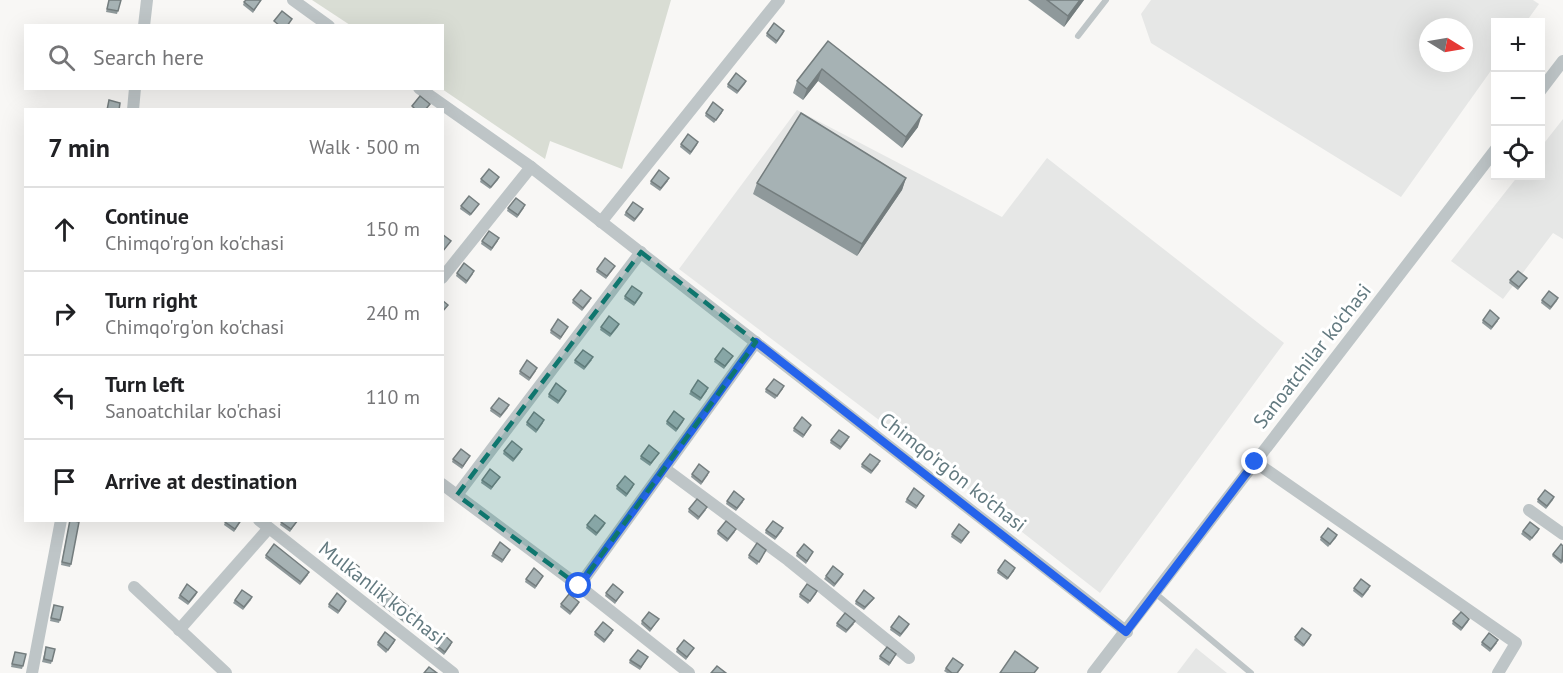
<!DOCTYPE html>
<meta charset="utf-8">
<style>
:root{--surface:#fff;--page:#f6f6f6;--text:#202124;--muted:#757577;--line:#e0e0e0}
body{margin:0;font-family:"PT Sans",sans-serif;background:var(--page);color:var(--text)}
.controls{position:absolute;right:18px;top:18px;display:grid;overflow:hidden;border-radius:0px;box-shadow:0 6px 24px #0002}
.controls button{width:54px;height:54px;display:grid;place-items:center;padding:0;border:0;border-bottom:2px solid var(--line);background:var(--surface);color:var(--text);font:30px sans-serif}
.compass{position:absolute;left:1419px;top:18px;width:54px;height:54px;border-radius:50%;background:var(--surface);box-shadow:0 6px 24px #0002;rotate:101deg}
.stop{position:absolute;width:18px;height:18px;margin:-14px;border:4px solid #2563eb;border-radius:50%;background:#fff}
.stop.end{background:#2563eb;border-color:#fff;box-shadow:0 2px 6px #0008}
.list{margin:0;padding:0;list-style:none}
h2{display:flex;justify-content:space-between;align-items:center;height:78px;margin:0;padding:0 24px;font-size:26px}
h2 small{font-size:20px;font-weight:400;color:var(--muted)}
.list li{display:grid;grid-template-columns:39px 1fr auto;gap:18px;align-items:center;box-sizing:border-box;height:84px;padding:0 24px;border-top:2px solid var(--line)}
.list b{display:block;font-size:22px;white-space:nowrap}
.list p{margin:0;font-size:20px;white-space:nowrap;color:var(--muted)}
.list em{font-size:20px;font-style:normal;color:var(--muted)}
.icon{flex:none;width:33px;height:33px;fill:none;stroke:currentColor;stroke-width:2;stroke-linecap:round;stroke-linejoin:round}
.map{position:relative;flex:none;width:1563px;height:673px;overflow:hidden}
.search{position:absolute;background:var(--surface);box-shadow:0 6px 24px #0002;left:24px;top:24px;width:420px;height:66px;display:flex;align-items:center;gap:15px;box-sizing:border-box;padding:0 21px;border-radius:0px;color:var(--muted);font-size:22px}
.panel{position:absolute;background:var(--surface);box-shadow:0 6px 24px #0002;left:24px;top:108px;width:420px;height:414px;border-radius:0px}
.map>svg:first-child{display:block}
</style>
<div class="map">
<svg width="1563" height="673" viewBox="0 0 1563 673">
<rect width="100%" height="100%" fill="#f8f7f5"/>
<g fill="#e6e7e6" fill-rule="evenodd">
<path d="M1151 0H1533L1539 4 1526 22H1496L1495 65 1401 197 1151 43 1141 14ZM1428 27H1464V63H1428Z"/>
<path d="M797 110 1002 217 1047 158 1284 343 1100 593 883 423 679 269Z"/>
<path d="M1563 119V239L1553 233 1503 299 1451 261 1518 176H1540L1541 147Z"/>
<path d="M1196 648 1227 673H1177Z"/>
</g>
<path fill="#d9ddd4" d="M312 0H671L622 169 550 141 545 159 442 89V26L350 25Z"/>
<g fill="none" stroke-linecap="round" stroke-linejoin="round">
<g stroke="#bec5c7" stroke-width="6">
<path d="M1078 36 1106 0"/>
<path d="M1155 593 1251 673"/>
</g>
<g stroke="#bec5c7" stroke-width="12">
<path d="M293 0 329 26"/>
<path d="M144 26 147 0"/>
<path d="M419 88 531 167 1127 632"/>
<path d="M1540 91 1563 61"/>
<path d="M133 110 135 88"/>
<path d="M601 222 779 0"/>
<path d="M442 278 531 167"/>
<path d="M1255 462 1516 643 1498 673"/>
<path d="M664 468 788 560 909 658"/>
<path d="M442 484 579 586 689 673"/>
<path d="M457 495 641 252"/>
<path d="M1529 510 1563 534"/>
<path d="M259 520 453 673"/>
<path d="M579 586 756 342"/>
<path d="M134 587 226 673"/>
<path d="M179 630 269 528"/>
<path d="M32 673 61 520"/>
<path d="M1093 673 1496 149"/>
</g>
</g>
<g fill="#8f999b">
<path d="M109 0H121L117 14 106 12Z"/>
<path d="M261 0 253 13 243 5 244 2Z"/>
<path d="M1028 0H1084L1064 27Z"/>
<path d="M784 31 783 34 776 44 766 36 767 33Z"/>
<path d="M828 41 918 127 902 148 818 81 803 100 793 93 797 81Z"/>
<path d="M746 81 745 84 737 94 727 87 728 84Z"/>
<path d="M706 113H722L714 123 705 116Z"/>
<path d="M698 142 697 145 690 155 680 147 681 144Z"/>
<path d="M499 177 498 180 490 189 480 182 481 179Z"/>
<path d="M906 178 902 190 857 256 753 194 757 183Z"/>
<path d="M651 181H668L660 191 650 184Z"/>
<path d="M461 206 477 207 470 216 460 209Z"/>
<path d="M508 208H524L517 218 507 211Z"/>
<path d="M643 209 642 212 634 222 624 215 626 212Z"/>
<path d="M482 241H498L491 251 481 244Z"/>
<path d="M597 269H613L606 279 596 272Z"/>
<path d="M457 273 473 274 466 284 456 276Z"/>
<path d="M1510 280 1525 281 1518 290 1509 283Z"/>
<path d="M642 293 641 296 634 306 624 299 625 296Z"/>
<path d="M1558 298 1557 301 1550 310 1541 303 1542 300Z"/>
<path d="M573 300 590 301 582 311 572 303Z"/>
<path d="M1483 320 1498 321 1491 330 1482 323Z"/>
<path d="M619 324 618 327 610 337 600 330 601 327Z"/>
<path d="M568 327 560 340 550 333 551 330Z"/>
<path d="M715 359H731L724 369 714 362Z"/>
<path d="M575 360H592L584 370 574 363Z"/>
<path d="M520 371H536L529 381 519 374Z"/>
<path d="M766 389H783L775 399 765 392Z"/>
<path d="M566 391 565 394 558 404 548 397 549 394Z"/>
<path d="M691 391H707L700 401 689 394Z"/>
<path d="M491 408H508L500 418 490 411Z"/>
<path d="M684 419 683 422 676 432 666 424 667 421Z"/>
<path d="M527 422 543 423 536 433 526 425Z"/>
<path d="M811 425 803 438 793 431 794 428Z"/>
<path d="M831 440H848L840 450 830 443Z"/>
<path d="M504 451 521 452 513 462 503 454Z"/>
<path d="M659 453 657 456 650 466 640 459 641 456Z"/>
<path d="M470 456 462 469 452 462 453 459Z"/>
<path d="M862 464H879L871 474 861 467Z"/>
<path d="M692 474 708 475 701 485 691 477Z"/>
<path d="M500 477 491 490 481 483 482 480Z"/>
<path d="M617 486 633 487 626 497 616 489Z"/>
<path d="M924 496 916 509 905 502 907 499Z"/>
<path d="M1554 497 1553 500 1546 509 1537 502 1538 499Z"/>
<path d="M727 501 743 502 736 511 726 504Z"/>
<path d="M689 509 706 510 698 520 688 512Z"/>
<path d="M70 520 71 564 70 567 61 565Z"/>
<path d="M242 520 234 532 224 525 225 522Z"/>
<path d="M282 520H298L290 532 280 525Z"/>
<path d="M605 523 604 526 596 536 586 528 587 525Z"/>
<path d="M1539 529 1538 532 1530 541 1521 534 1523 531Z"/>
<path d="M766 530 782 531 775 540 765 533Z"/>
<path d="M718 531 735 532 727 542 717 534Z"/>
<path d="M969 532 968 534 961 544 951 537 952 534Z"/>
<path d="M1337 535 1336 538 1328 547 1320 540 1321 537Z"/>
<path d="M1563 546V562L1561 564 1552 556 1553 554Z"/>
<path d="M510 550 502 563 491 556 493 553Z"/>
<path d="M766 550 757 565 748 558 749 555Z"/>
<path d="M813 552 806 564 796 556 797 553Z"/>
<path d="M266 555 308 575 300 585 265 558Z"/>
<path d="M1015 568 1014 571 1007 580 997 573 998 570Z"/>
<path d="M342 570H358L351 580 341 573Z"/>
<path d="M843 574 842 577 834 587 824 579 826 576Z"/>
<path d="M543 576 535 589 525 582 526 579Z"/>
<path d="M1354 588 1369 589 1362 598 1353 591Z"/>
<path d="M817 591 816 594 808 604 799 597 800 594Z"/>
<path d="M197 592 196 595 188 605 178 598 180 595Z"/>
<path d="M623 592 615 604 605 596 606 593Z"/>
<path d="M252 597 251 600 243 610 233 603 235 600Z"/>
<path d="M874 598 873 600 864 610 855 604 856 601Z"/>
<path d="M378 599 418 614 417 617 410 627 377 602Z"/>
<path d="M346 601 345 604 338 614 328 607 329 604Z"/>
<path d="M579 602 578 605 570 615 560 607 561 604Z"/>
<path d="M54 605 60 620 59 623 50 621Z"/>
<path d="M659 619 650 632 641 624 642 621Z"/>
<path d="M1469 619 1468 622 1461 631 1452 624 1453 621Z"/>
<path d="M837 623 854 624 846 633 836 626Z"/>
<path d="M909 624 908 627 900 637 890 630 891 627Z"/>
<path d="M595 632 612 633 604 643 594 635Z"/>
<path d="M1295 637 1310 638 1303 647 1294 640Z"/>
<path d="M395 640 394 643 386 653 377 645 378 642Z"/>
<path d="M1482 642 1497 643 1490 652 1481 645Z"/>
<path d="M435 644 451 645 444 655 434 647Z"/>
<path d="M46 647 52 661 51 664 42 662Z"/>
<path d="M694 648 686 660 676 652 677 649Z"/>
<path d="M15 652 23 666 22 669 11 667Z"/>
<path d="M896 654 889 666 879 659 880 656Z"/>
<path d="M648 657 640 670 629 663 630 660Z"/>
<path d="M963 665 958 673H947L944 671 946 668Z"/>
</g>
<g fill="#747d7e">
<path d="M1080 0H1084L1064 27 1068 16Z"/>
<path d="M822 69 818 81 803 100 807 89Z"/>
<path d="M922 115 918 127 902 148 906 137Z"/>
<path d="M906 178 902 190 857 256 862 244Z"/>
</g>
<g fill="#a6b2b4" stroke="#747d7e" stroke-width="1.5">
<path d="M109 0H121L118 11 107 9Z"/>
<path d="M246 0H261L254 10 244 2Z"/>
<path d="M1047 0H1080L1068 16Z"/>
<path d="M282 11 292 19 287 26H280L274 21Z"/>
<path d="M774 23 784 31 777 41 767 33Z"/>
<path d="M828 41 922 115 906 137 822 69 807 89 797 81Z"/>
<path d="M736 73 746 81 738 91 728 84Z"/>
<path d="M420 96 430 104 425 110H416L412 106Z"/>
<path d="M109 100 120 103 119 110H107Z"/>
<path d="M713 102 723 110 716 120 706 113Z"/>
<path d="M801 113 906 178 862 244 757 183Z"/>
<path d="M688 134 698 142 691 152 681 144Z"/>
<path d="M489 169 499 177 491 187 481 179Z"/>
<path d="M659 170 669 178 661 188 651 181Z"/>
<path d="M469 196 479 204 471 214 461 206Z"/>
<path d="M516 198 525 205 518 215 508 208Z"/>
<path d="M633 202 643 209 635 219 626 212Z"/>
<path d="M489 231 499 238 492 248 482 241Z"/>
<path d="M442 234 451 241 443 251 442 250Z"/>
<path d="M605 258 615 266 607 276 597 269Z"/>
<path d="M464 263 474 271 467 281 457 273Z"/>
<path d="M1518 271 1527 278 1519 287 1510 280Z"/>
<path d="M632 286 642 293 635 303 625 296Z"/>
<path d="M581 290 591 298 583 308 573 300Z"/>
<path d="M1549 291 1558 298 1551 307 1542 300Z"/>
<path d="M442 300 448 305 442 312Z"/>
<path d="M1490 310 1499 318 1492 327 1483 320Z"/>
<path d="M609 316 619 324 611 334 601 327Z"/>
<path d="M558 319 568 327 561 337 551 330Z"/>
<path d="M723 348 733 356 725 366 715 359Z"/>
<path d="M583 350 593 357 585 367 575 360Z"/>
<path d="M527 360 537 368 530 378 520 371Z"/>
<path d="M774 379 784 386 777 396 766 389Z"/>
<path d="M698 380 708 388 701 398 691 391Z"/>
<path d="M556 383 566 391 559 401 549 394Z"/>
<path d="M499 398 509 405 501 415 491 408Z"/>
<path d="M674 411 684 419 677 429 667 421Z"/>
<path d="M534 412 544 420 537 430 527 422Z"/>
<path d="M802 417 811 425 804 435 794 428Z"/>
<path d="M839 430 849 437 841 447 831 440Z"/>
<path d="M512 441 522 449 514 459 504 451Z"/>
<path d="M649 445 659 453 651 463 641 456Z"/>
<path d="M461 449 470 456 463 466 453 459Z"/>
<path d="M870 454 880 461 872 471 862 464Z"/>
<path d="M699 464 709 472 702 482 692 474Z"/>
<path d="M490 469 500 477 492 487 482 480Z"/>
<path d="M625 476 634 484 627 494 617 486Z"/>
<path d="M914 488 924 496 917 506 907 499Z"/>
<path d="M1545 490 1554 497 1547 506 1538 499Z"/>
<path d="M734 491 744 499 737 508 727 501Z"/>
<path d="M697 499 707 507 699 517 689 509Z"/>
<path d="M595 515 605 523 597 533 587 525Z"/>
<path d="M70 520 79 522 71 564 62 562Z"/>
<path d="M226 520H241L235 529 225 522Z"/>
<path d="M282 520H298L291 529 281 522Z"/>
<path d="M726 521 736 529 728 539 718 531Z"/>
<path d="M773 521 783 528 776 537 766 530Z"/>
<path d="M1530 522 1539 529 1532 538 1523 531Z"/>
<path d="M959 524 969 532 962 541 952 534Z"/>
<path d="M1328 528 1337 535 1330 544 1321 537Z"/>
<path d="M500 542 510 550 503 560 493 553Z"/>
<path d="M757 543 766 550 759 562 749 555Z"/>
<path d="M274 544 309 572 301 582 266 555Z"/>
<path d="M804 544 813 552 807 561 797 553Z"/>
<path d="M1561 544 1563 546 1562 561 1553 554Z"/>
<path d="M349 559 359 567 352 577 342 570Z"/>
<path d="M1005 560 1015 568 1008 578 998 570Z"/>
<path d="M833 566 843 574 835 584 826 576Z"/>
<path d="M534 568 543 576 536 586 526 579Z"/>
<path d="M1361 579 1370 586 1363 595 1354 588Z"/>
<path d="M187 584 197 592 189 602 180 595Z"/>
<path d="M613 584 623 592 616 601 606 593Z"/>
<path d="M807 584 817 591 810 601 800 594Z"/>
<path d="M385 588 418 614 411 624 378 599Z"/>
<path d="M242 590 252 597 244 607 235 600Z"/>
<path d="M864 590 874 598 865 607 856 601Z"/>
<path d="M337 593 346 601 339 611 329 604Z"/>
<path d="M569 594 579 602 571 612 561 604Z"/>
<path d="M54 605 63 607 60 620 51 618Z"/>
<path d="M649 612 659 619 651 629 642 621Z"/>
<path d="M1461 612 1469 619 1462 628 1453 621Z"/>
<path d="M845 613 855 621 847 630 837 623Z"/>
<path d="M899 616 909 624 901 634 891 627Z"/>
<path d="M603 622 613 630 605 640 595 632Z"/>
<path d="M1302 628 1311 635 1304 645 1295 637Z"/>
<path d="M385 632 395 640 388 650 378 642Z"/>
<path d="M1489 633 1498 640 1491 649 1482 642Z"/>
<path d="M443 634 452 642 445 652 435 644Z"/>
<path d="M684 640 694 648 687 657 677 649Z"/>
<path d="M46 647 55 649 52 661 44 659Z"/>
<path d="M887 647 896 654 890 663 880 656Z"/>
<path d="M638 650 648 657 641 667 630 660Z"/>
<path d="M1015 651 1038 668 1034 673H1000Z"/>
<path d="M15 652 26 654 23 666 12 664Z"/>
<path d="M953 658 963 665 957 673H952L946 668Z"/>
<path d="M717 666 726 673H711Z"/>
<path d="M429 667 437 673H424Z"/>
</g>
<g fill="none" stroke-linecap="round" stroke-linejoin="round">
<path stroke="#2563eb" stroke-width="8" d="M579 586 756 342 1126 632 1255 462"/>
</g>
<path fill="#0f766e" fill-opacity="0.2" stroke="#0f766e" stroke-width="4.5" stroke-dasharray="12 8" stroke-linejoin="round" d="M641 252 756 342 579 586 457 495Z"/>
<g text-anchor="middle" stroke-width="6" stroke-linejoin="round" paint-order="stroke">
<g font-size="20" fill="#637a80" stroke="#fff">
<text transform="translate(1312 356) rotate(-52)" y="7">Sanoatchilar ko'chasi</text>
<text transform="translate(953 472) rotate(38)" y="7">Chimqo'rg'on ko'chasi</text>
<text transform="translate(382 593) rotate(38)" y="7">Mulkanlik ko'chasi</text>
</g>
</g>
</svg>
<div class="controls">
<button>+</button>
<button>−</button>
<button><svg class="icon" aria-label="locate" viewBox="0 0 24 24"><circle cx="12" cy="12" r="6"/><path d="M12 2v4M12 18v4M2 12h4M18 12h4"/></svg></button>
</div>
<svg class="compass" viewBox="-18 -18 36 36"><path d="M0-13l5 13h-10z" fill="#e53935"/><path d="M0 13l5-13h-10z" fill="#757577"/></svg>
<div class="stop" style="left:579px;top:586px"></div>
<div class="stop end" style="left:1255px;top:462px"></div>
<div class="search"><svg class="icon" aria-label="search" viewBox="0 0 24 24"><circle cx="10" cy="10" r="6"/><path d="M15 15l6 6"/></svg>Search here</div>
<section class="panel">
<h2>7 min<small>Walk · 500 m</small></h2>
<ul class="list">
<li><svg class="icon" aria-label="ahead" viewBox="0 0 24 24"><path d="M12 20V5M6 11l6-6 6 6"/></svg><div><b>Continue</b><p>Chimqo'rg'on ko'chasi</p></div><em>150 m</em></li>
<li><svg class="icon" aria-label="right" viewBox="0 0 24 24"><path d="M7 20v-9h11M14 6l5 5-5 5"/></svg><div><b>Turn right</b><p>Chimqo'rg'on ko'chasi</p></div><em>240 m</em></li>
<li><svg class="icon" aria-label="left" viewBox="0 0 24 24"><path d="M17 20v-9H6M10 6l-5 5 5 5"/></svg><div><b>Turn left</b><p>Sanoatchilar ko'chasi</p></div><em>110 m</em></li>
<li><svg class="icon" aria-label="arrive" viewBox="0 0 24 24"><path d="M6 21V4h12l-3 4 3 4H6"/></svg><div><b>Arrive at destination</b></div></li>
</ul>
</section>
</div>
